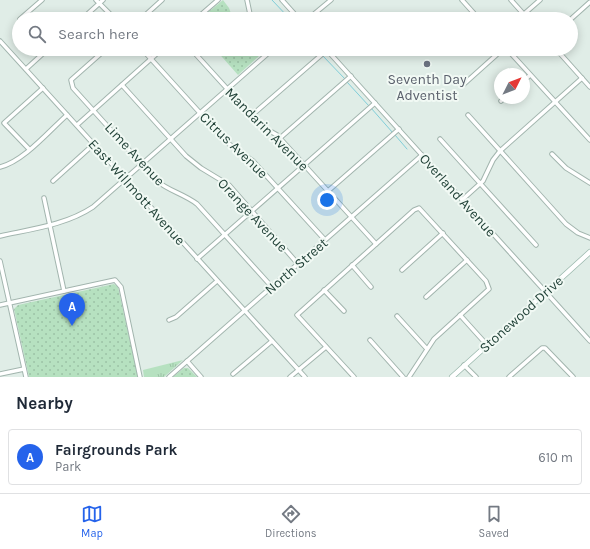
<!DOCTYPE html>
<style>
:root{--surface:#fff;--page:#f2f2f3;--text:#1f2937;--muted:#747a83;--line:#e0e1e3;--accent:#2563eb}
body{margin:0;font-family:Karla,sans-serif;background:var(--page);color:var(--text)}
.compass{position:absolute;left:494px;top:68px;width:36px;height:36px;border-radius:50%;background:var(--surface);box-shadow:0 2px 10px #0003;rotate:48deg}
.you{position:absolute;left:327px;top:200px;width:14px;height:14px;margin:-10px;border:3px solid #fff;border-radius:50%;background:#1a73e8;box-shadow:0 0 0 6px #1a73e833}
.badge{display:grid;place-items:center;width:26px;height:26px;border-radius:50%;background:var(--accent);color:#fff;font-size:13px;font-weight:700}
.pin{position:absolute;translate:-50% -33px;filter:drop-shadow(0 1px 2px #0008)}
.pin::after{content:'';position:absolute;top:21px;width:14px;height:12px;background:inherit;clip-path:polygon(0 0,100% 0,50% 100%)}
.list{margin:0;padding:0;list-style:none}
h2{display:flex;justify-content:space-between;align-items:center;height:52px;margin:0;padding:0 16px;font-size:17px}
h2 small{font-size:13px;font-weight:400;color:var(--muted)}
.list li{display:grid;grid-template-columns:26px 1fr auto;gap:12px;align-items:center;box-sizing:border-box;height:56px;margin:0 8px 8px;padding:0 8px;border:1px solid var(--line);border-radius:4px}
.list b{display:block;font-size:15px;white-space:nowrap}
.list p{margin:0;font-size:13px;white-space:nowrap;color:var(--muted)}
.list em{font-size:13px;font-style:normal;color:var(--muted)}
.icon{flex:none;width:22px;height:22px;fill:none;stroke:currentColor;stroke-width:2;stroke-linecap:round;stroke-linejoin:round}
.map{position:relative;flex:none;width:590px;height:377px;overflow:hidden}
.search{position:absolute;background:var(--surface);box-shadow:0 2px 10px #0003;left:12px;right:12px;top:12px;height:44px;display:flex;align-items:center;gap:10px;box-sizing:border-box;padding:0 14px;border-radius:22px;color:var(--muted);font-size:15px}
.sheet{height:116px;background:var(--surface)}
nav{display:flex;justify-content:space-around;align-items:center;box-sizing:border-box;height:56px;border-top:1px solid var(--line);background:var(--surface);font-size:11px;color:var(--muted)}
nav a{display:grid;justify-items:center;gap:2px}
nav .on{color:var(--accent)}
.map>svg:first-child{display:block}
</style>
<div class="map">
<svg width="590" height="377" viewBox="0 0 590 377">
<defs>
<pattern id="grass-tufts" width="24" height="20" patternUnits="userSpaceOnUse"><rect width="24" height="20" fill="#b6e1c0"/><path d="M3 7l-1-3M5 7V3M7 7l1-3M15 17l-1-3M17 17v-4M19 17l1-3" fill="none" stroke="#9cc2a6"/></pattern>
<pattern id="park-dots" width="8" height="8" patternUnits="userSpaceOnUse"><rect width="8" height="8" fill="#b6e1c0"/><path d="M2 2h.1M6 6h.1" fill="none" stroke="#9cc2a6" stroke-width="1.8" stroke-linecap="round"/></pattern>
</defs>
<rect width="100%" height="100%" fill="#e0ede7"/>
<path fill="url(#grass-tufts)" d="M183 360 164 377H144L143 370Z"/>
<g fill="url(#park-dots)">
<path d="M223 0 229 8 233 19H200Z"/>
<path d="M215 49H253L259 56 238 75Z"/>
<path d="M114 284 118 287 138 377H29L14 309 18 305Z"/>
<path d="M184 368H188L197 377H173Z"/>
</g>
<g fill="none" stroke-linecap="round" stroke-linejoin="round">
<g stroke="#81ced9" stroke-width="1">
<path d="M272 0 290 19"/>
<path d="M316 49 320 53"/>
<path d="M322 55 345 79"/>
<path d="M347 82 369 106"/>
<path d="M371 108 393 133"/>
<path d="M395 135 407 149"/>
</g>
<defs>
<g id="street">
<path d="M96 0 115 19"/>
<path d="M247 0 251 19"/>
<path d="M282 0 299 19"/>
<path d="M462 0 479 19"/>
<path d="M511 0 528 19"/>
<path d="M524 14 540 0"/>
<path d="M20 19 42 0"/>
<path d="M82 19 103 0"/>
<path d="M141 19 162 0"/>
<path d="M196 19 218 0"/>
<path d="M308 19 331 0"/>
<path d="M571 19 590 2"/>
<path d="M0 41 305 377"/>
<path d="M106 49 71 80 73 88 157 181C169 191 184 194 197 204L272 287"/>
<path d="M142 49 220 135 229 144 253 161 325 240"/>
<path d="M191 49 261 126 277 135 376 244"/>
<path d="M326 49 590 341"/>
<path d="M507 49 590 140"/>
<path d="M556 49 590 87"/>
<path d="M26 69 48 49"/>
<path d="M524 81 530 75"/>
<path d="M464 84 503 49"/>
<path d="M122 85 186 156 201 168 229 185 298 264"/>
<path d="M501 101 504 98"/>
<path d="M468 115 566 224 578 233 590 238"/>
<path d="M251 116 327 50"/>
<path d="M77 125 162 49"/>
<path d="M280 138 351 76"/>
<path d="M440 139 536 245"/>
<path d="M29 149 4 123 43 88"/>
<path d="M552 154 566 168 590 183"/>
<path d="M0 167C23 162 49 131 67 115"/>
<path d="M53 181 94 144"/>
<path d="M328 191 399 129"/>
<path d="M44 198 64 291"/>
<path d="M462 200 483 181 493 160 500 151 582 78"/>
<path d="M0 236C32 229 66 225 93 207L273 49"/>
<path d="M197 259 375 103"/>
<path d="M0 261 26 377"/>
<path d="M352 265 371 287"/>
<path d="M402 270 443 233"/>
<path d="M324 290 344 311"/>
<path d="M426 297 467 260"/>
<path d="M0 305 115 280 121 287 140 377"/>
<path d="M460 315 487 345"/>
<path d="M397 316 427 349"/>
<path d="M169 320 176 317 217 281"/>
<path d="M370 340 403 377"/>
<path d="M187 361 201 377"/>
<path d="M464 365 476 377"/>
<path d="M0 374 24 369"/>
<path d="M233 374 272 341"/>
<path d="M169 377 422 155"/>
<path d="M290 377 326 347"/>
<path d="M354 377 297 315 414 210 419 208 486 281 489 289 434 339 409 377"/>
<path d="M509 377 542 348H545L573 377"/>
</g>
<path id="secondary" d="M452 377 590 252"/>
</defs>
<use href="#street" stroke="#a2b5ae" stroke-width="5.5"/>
<use href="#secondary" stroke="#9dbaaf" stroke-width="6"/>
<use href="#street" stroke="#fff" stroke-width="3.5"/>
<use href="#secondary" stroke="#fff" stroke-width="4.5"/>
</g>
<circle fill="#6b7280" stroke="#f1f9f4" stroke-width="1.5" cx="427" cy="64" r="4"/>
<g text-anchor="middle" stroke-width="4" stroke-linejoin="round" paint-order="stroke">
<g font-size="14" fill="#5b616d" stroke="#f1f9f4">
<text x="427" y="84">Seventh Day<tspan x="427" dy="16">Adventist</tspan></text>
</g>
<g font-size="14" fill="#1e3f35" stroke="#f1f9f4">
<text transform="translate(267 129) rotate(45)" y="5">Mandarin Avenue</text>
<text transform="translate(234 145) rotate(44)" y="5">Citrus Avenue</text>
<text transform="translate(135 154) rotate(47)" y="5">Lime Avenue</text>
<text transform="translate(137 192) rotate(48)" y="5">East Willmott Avenue</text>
<text transform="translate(458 195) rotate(48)" y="5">Overland Avenue</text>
<text transform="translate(253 215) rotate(47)" y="5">Orange Avenue</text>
<text transform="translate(296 266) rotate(-41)" y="5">North Street</text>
<text transform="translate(521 314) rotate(-42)" y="5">Stonewood Drive</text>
</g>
</g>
</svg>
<svg class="compass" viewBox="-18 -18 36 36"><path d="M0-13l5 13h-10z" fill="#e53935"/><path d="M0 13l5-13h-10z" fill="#747a83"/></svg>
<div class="you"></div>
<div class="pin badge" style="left:72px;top:326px">A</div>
<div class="search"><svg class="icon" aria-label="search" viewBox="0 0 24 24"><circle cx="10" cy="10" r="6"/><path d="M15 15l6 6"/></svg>Search here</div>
</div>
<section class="sheet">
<h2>Nearby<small></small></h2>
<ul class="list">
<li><span class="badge">A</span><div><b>Fairgrounds Park</b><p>Park</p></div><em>610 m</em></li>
</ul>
</section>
<nav>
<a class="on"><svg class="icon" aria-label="map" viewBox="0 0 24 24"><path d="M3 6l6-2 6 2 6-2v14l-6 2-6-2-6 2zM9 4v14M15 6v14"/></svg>Map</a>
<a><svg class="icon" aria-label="directions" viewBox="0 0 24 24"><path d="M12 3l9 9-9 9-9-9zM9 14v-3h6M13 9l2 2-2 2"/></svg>Directions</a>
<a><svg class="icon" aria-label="saved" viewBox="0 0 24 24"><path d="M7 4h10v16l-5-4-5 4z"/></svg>Saved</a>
</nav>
